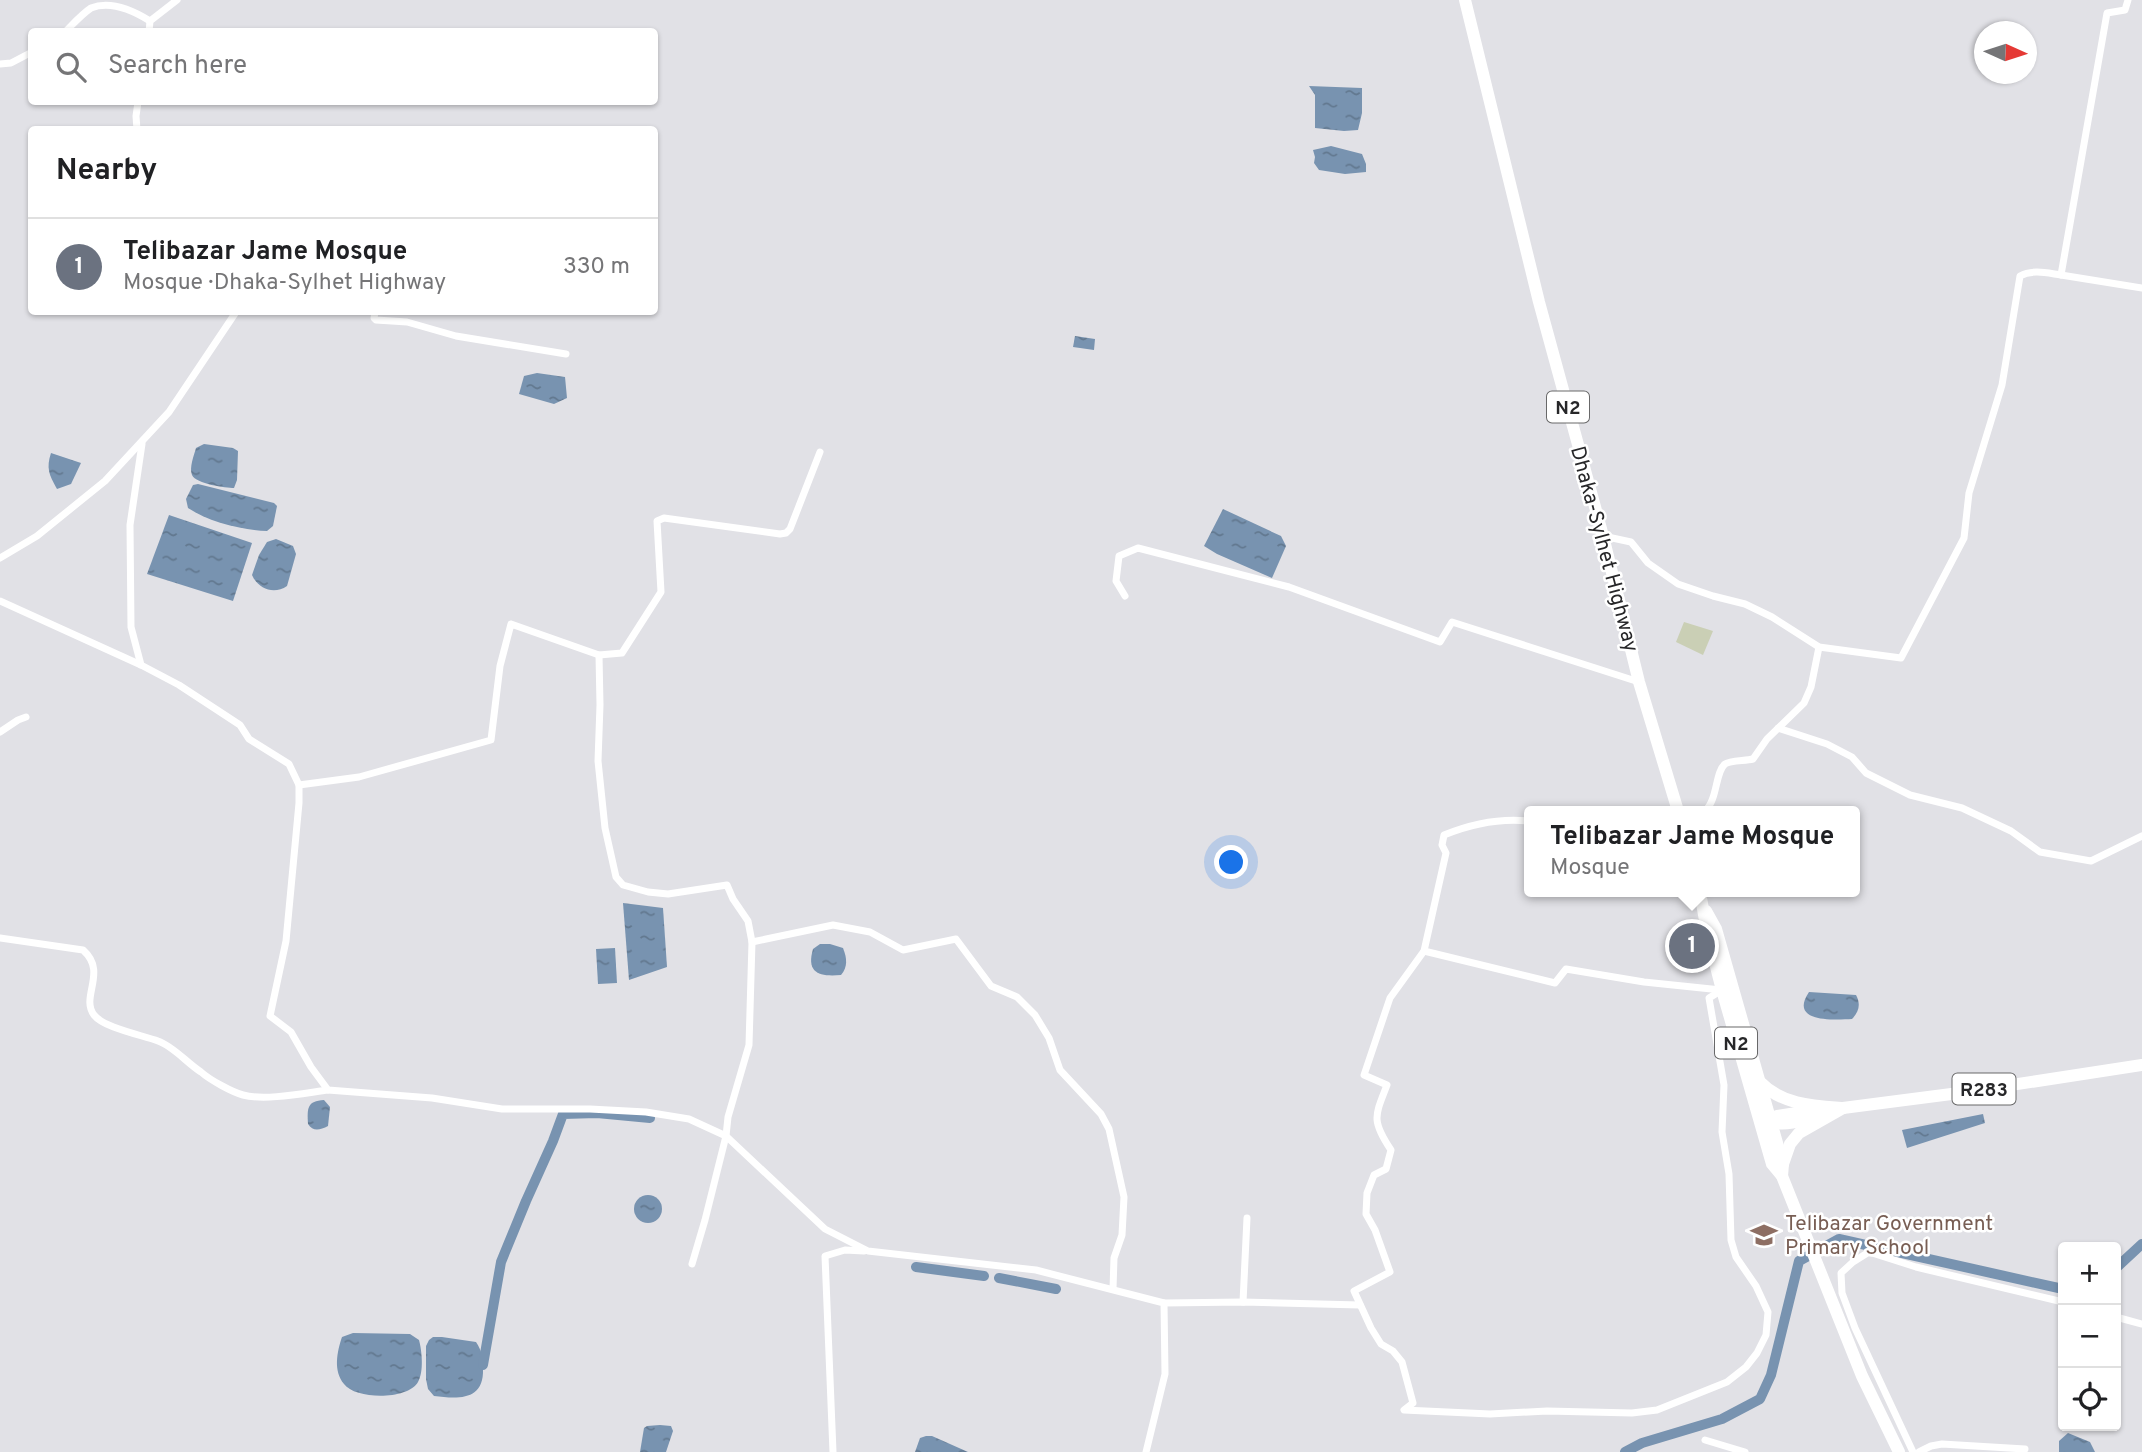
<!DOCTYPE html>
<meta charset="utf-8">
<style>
:root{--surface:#fff;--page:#f2f2f2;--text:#202124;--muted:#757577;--line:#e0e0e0;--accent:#1a73e8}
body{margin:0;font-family:Overpass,sans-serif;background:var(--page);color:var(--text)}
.controls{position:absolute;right:21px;bottom:21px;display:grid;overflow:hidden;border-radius:7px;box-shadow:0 2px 5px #0004}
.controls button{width:63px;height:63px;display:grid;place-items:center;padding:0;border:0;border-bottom:2px solid var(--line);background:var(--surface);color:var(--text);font:35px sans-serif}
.compass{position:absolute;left:1974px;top:21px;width:63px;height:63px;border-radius:50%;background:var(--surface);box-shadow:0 2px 5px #0004;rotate:93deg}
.you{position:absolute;left:1232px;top:863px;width:24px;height:24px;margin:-18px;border:5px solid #fff;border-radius:50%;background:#1a73e8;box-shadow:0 0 0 10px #1a73e833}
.badge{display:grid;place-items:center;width:46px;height:46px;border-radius:50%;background:var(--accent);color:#fff;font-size:23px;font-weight:700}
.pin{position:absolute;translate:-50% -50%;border:4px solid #fff;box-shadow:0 2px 7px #0006}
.popup{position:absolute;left:1524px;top:806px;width:336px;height:91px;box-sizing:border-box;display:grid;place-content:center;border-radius:7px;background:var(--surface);filter:drop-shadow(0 2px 5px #0005);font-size:23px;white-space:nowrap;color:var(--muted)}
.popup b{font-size:26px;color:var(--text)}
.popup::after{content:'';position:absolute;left:50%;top:100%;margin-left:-14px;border:14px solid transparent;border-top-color:var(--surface)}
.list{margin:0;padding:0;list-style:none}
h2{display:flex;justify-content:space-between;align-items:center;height:91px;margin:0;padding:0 28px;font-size:30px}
h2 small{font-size:23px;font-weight:400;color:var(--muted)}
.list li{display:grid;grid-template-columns:46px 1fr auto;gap:21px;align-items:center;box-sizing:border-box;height:98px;padding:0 28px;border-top:2px solid var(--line)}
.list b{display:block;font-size:26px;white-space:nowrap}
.list p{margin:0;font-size:23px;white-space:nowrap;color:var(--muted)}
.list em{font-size:23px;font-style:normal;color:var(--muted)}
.icon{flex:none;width:38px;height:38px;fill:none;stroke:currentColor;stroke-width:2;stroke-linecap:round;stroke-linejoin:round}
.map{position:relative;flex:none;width:2142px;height:1452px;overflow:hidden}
.search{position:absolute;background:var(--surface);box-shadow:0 2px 5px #0004;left:28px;top:28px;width:630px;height:77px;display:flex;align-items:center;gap:18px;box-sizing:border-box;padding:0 24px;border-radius:7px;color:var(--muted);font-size:26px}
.panel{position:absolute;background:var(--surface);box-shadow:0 2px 5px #0004;left:28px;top:126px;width:630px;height:189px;border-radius:7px}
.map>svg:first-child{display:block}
</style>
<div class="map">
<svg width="2142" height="1452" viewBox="0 0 2142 1452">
<defs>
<pattern id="water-ripples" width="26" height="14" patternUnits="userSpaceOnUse" patternTransform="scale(1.75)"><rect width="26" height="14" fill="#7893b0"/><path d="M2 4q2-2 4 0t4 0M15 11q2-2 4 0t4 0" fill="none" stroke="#62788f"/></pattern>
</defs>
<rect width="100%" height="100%" fill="#e1e1e6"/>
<path fill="#cacfb5" d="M1684 622 1713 631 1703 655 1676 642Z"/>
<g fill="url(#water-ripples)">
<path d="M1309 86 1362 88V113L1358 130 1344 131 1315 128V95Z"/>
<path d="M1331 146 1362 154 1366 164V172L1345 174 1319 170 1314 163 1315 157 1313 150Z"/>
<path d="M1075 336 1095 339 1094 350 1073 347Z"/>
<path d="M537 373 565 377 567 398 554 404 519 394 524 376Z"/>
<path d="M204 444 233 448 238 451 237 480 234 488C226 488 196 484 192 475 189 468 194 455 196 448Z"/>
<path d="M51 453 81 463 71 484 57 489C49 475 46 468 51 453Z"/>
<path d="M198 484 274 503 277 506 273 526 267 531C242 530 209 522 188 508L186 499 193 485Z"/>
<path d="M1223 509 1281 536 1286 546 1272 578 1217 554 1204 546Z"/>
<path d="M169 515 252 543 233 601 147 574Z"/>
<path d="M276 539 293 546 296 554 287 586C274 595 258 589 252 575L259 555 267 542Z"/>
<path d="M623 903 663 908 667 967 629 980Z"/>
<path d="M820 944H830L843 948C847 958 848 967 841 975 819 977 806 973 813 949Z"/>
<path d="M615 948 617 983 598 984 596 949Z"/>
<path d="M1809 992 1856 995C1861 1004 1859 1012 1852 1019 1835 1020 1788 1023 1809 992Z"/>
<path d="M324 1100 330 1107 328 1126C320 1130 313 1132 308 1124 307 1108 307 1101 324 1100Z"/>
<path d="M1983 1114 1985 1123 1907 1148 1902 1130Z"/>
<circle cx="648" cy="1209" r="14"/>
<path d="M353 1333 410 1334 419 1340C422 1351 424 1372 418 1382 408 1400 356 1400 344 1384 333 1371 337 1352 342 1337Z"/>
<path d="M433 1337H442L476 1342C482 1351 483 1358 483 1369 484 1401 458 1399 434 1396L428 1389 426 1379V1346L429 1340Z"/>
<path d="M660 1425 671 1426 673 1431 666 1452H640L644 1428 647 1426Z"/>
<path d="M2068 1433 2090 1442 2095 1452H2059V1441Z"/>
<path d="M926 1436H932L968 1452H915L920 1438Z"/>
</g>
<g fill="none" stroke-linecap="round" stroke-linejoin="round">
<g stroke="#7893b0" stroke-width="10">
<path d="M916 1267 984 1276"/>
<path d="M2116 1268 2142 1244"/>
<path d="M999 1278 1056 1289"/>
<path d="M483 1365 501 1262 526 1201 553 1141 563 1114 597 1113 650 1118"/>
<path d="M1625 1452 1642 1443 1722 1419 1760 1399 1771 1375 1799 1261 1839 1239 2063 1289"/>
</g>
<g stroke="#fff" stroke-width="7">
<path d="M65 32C73 24 82 14 91 8 111 0 134 11 150 21"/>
<path d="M149 32 150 21 177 0"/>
<path d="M0 64 11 63 32 52"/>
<path d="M137 130 136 116 138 102"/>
<path d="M2061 275 2142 288"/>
<path d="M375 312 374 318 376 320 407 322 456 336 566 354"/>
<path d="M1603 536 1631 542 1648 563 1678 584 1713 596 1745 604 1772 617 1819 647 1901 658 1964 538 1969 493 2002 385 2020 276C2033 269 2047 273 2061 275L2107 13 2125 10 2128 0"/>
<path d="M0 558 37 536 105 481 169 412 236 312"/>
<path d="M1125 596 1116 581 1119 556 1138 548 1289 587 1440 642 1452 622 1639 682"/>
<path d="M0 601 141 665 179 685 240 725 249 739 289 764 299 785V803L286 941 270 1016 291 1032 311 1067 328 1090 432 1098 502 1109H590L646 1112 689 1119 726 1136 825 1229 868 1251 1036 1270 1164 1303 1165 1374 1146 1452"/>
<path d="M599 655 600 705 598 761 605 828 616 877 623 885 648 892 668 894 727 885 733 899 748 921 752 942 749 1045 728 1117 726 1136 705 1220 692 1264"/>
<path d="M141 665 131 627 130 525 142 444"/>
<path d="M1778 728 1827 744 1852 757 1866 773 1910 795 1962 808 2011 831 2040 852 2091 861 2142 836"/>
<path d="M0 732 18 720 26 717"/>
<path d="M299 785 359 777 491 740 500 666 511 624 599 655 622 653 661 592 657 521 664 518 780 534 786 533 790 529 820 452"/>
<path d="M1705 811C1718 799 1715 772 1725 764 1730 760 1745 761 1753 759L1767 739 1804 703 1811 687 1819 647"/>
<path d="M1529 821C1500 818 1471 824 1444 835L1442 845 1446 853 1424 951 1390 998 1364 1075 1387 1085C1375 1116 1371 1120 1391 1150L1386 1169 1374 1175 1367 1193 1366 1214 1375 1230 1390 1272 1354 1291 1371 1328 1381 1344 1393 1351 1402 1362 1413 1403 1404 1410 1490 1414 1547 1411 1632 1413 1657 1410 1727 1382 1746 1367 1757 1353 1766 1335 1768 1312 1756 1286 1736 1257 1731 1240 1729 1174 1722 1132 1724 1085 1709 998 1722 990"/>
<path d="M0 938 83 950C108 972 80 997 94 1015 104 1028 142 1035 158 1041 173 1046 187 1063 201 1072 210 1080 232 1092 243 1095 265 1101 305 1093 328 1090"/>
<path d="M752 942 833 925 870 932 903 950 956 939 991 986 1017 997 1035 1015 1049 1038 1060 1070 1101 1114 1109 1129 1124 1197 1122 1235 1114 1258 1113 1289"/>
<path d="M1424 951 1555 983 1566 969 1644 982 1721 990"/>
<path d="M1243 1302 1247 1218"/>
<path d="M1164 1303 1243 1302 1360 1305"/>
<path d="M2116 1317 2142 1324"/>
<path d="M1705 1440 1745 1452"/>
<path d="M833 1452 825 1256 845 1250 864 1251"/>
<path d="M1913 1452 1855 1328 1842 1293 1841 1273 1853 1262 1869 1252 1916 1267 2063 1302"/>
<path d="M1919 1452 1931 1446 1942 1444 2025 1449"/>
</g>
<g stroke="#fff" stroke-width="12">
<path d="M1764 1119C1786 1132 1821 1113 1843 1108L1959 1093 2142 1065"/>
<path d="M1771 1123 1777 1116 1816 1110"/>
</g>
<g stroke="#fff" stroke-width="12">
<path d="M1465 0 1539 302 1603 536 1639 682 1678 811"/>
<path d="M1700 892 1707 932 1722 990 1772 1164 1782 1176 1862 1376 1899 1452"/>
<path d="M1706 911 1716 929 1783 1164 1782 1176"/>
<path d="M1760 1082C1782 1105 1814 1106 1843 1108"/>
<path d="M1783 1164 1790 1144 1799 1133 1843 1108"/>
</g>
</g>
<defs>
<symbol id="school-bare" viewBox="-9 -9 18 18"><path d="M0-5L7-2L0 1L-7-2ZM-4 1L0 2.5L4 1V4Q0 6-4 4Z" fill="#8d6e63" stroke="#fff" stroke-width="2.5" paint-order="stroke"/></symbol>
</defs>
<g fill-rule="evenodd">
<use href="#school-bare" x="1745" y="1216" width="38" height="38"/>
</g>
<g text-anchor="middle" stroke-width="5" stroke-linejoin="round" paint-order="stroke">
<g fill="#fff" stroke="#686869" stroke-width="2">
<rect x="1547" y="391.5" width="42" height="31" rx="5"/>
<rect x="1715" y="1027.5" width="42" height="31" rx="5"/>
<rect x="1952.5" y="1073.5" width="63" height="31" rx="5"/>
</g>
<g font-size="19" font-weight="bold" fill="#272729">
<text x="1568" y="414">N2</text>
<text x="1736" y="1050">N2</text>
<text x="1984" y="1096">R283</text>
</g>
<g font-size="21" fill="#272729" stroke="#fff">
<text transform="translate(1605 549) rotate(75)" y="7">Dhaka-Sylhet Highway</text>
</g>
<g font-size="21" fill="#785e54" stroke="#fff" text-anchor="start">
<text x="1785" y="1230">Telibazar Government<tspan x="1785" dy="24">Primary School</tspan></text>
</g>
</g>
</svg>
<div class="controls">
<button>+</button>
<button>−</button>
<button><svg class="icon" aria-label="locate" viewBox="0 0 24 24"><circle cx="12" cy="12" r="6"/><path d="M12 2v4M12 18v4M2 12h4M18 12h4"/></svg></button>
</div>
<svg class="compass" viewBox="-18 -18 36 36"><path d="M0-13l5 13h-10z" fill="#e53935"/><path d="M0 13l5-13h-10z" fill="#757577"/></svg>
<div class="you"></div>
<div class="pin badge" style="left:1692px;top:946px;background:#6b7280">1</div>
<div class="popup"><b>Telibazar Jame Mosque</b>Mosque</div>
<div class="search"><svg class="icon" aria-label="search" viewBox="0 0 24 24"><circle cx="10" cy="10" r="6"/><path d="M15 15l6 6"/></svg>Search here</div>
<section class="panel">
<h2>Nearby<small></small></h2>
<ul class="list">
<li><span class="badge" style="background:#6b7280">1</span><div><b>Telibazar Jame Mosque</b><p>Mosque · Dhaka-Sylhet Highway</p></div><em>330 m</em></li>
</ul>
</section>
</div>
